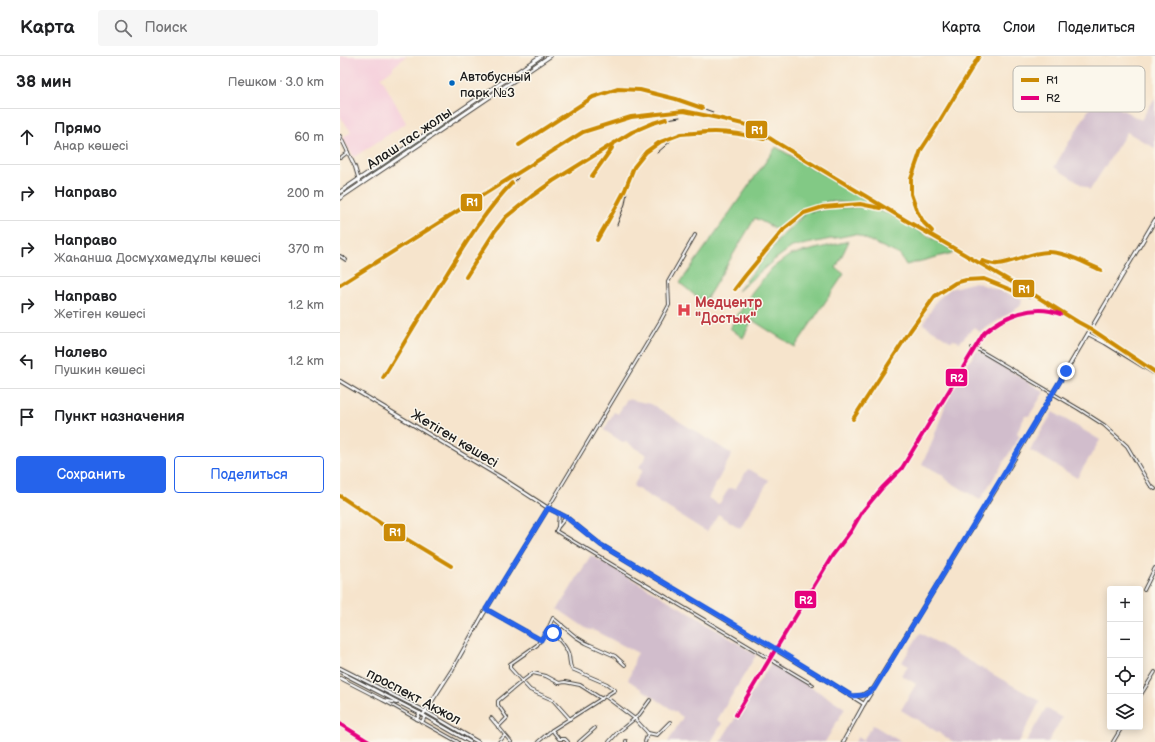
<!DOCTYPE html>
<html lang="ru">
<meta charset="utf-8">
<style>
:root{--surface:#fff;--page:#f6f6f6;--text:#202124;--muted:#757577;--line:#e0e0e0;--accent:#2563eb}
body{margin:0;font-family:"Balsamiq Sans",sans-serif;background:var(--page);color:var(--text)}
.controls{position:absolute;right:12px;bottom:12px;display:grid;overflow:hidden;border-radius:4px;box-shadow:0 2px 10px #0003}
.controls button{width:36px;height:36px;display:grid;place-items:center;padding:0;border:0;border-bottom:1px solid var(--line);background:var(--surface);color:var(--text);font:20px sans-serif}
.stop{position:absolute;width:12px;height:12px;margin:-9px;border:3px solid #2563eb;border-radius:50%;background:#fff}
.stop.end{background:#2563eb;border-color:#fff;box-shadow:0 1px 4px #0008}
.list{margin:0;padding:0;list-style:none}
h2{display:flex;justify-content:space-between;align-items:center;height:52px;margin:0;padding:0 16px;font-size:17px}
h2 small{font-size:13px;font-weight:400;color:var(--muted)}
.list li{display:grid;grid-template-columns:26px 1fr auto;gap:12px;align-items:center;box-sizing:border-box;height:56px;padding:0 16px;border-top:1px solid var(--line)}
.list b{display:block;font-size:15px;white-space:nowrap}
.list p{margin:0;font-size:13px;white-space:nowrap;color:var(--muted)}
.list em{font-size:13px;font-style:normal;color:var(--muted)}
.actions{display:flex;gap:8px;padding:12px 16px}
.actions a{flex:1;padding:9px 0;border:1px solid var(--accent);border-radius:4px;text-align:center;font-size:14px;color:var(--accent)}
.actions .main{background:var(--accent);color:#fff}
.icon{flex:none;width:22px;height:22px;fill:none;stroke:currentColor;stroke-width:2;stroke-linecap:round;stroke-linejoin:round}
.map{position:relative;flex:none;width:815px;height:686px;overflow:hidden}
header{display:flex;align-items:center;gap:24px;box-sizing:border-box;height:56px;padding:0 20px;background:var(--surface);border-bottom:1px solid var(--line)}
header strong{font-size:19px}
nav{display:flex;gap:22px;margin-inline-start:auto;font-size:14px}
.search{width:280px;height:36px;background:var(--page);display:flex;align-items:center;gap:10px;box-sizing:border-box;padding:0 14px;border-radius:4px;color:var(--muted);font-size:15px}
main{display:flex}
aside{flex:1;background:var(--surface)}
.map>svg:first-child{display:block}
</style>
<header>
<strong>Карта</strong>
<div class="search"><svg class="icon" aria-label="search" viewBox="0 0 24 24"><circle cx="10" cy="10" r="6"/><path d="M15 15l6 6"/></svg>Поиск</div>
<nav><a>Карта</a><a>Слои</a><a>Поделиться</a></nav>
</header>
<main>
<aside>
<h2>38 мин<small>Пешком · 3.0 km</small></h2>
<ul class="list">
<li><svg class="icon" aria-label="ahead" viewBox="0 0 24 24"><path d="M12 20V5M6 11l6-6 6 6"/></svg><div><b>Прямо</b><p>Анар көшесі</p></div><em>60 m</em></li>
<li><svg class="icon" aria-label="right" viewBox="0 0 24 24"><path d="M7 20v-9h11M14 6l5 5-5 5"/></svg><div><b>Направо</b></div><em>200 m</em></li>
<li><svg class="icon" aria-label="right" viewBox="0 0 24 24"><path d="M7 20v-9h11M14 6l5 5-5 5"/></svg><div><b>Направо</b><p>Жаһанша Досмұхамедұлы көшесі</p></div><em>370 m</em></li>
<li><svg class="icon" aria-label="right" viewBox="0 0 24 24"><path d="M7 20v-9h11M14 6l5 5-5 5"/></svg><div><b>Направо</b><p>Жетіген көшесі</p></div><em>1.2 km</em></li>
<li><svg class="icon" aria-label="left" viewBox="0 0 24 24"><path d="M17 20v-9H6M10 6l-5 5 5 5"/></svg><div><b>Налево</b><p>Пушкин көшесі</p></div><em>1.2 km</em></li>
<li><svg class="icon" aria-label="arrive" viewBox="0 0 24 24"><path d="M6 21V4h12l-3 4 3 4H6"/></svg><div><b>Пункт назначения</b></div></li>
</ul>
<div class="actions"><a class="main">Сохранить</a><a>Поделиться</a></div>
</aside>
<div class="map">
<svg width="815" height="686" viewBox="0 0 815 686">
<rect width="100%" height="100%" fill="#fbf7ec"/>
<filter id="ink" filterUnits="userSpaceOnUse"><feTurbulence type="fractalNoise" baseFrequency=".025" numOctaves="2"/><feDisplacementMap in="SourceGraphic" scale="8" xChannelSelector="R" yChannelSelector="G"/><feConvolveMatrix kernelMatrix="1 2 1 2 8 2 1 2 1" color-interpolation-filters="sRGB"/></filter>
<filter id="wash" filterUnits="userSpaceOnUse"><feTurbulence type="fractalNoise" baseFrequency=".012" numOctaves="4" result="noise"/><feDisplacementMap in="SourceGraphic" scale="16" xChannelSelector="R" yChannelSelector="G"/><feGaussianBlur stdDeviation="0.9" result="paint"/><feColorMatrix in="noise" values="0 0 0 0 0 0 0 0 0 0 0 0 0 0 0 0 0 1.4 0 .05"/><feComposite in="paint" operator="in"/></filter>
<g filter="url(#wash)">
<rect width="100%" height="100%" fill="#f6e4cc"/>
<path fill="#f5cfdb" d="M0 0H67L53 11V13L41 21 66 67 14 101 2 82 11 76 0 60Z"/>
<g fill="#d1bdcc">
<path d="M757 40 801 64 815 42V92L787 76 750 134 714 111Z"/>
<path d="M635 226 682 243 681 249 679 251 640 276 634 271 620 286 614 284 610 285 583 268 597 244 610 233Z"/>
<path d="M636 295H640L704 336 689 360H685L677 377 680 380 640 444 607 424 603 419 582 408 591 389 609 339Z"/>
<path d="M287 343 311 348 392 398 368 442 378 448 380 447 389 432 395 433 408 413 429 424 400 472 378 458 367 476 293 430 303 414 299 411 307 399 286 386 284 387 264 374 274 356 278 358Z"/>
<path d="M713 356 760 384 737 422 690 394Z"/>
<path d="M251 499 363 565 416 599 377 664 382 667 371 686H328L343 661 288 624 292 614 295 602 298 597 255 575 247 573 218 553Z"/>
<path d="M580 577 700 645 679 686H614L561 654 576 628 561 619 568 610 562 606Z"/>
<path d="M431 607 505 652 485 686H380Z"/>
<path d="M706 652 722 662 708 686H686Z"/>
<path d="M533 669 561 686H515L518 681 523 684Z"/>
</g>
<g fill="#82c985" stroke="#4f7250">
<path d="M114 61 115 63 26 123 25 121Z"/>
<path d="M436 91 537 150 488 145 470 156 490 152 526 151 550 158 616 196 566 209 560 199 515 178 452 191 434 204 398 235 444 177 466 158 438 174 415 162 364 247 340 227Z"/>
<path d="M509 185 496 212 504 218 455 291 412 264 403 282 390 272 412 236 432 212 450 199Z"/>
</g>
</g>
<g filter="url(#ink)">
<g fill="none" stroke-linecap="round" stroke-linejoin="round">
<defs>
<g id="minor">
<path d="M0 80 15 111 20 128"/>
<path d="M0 102 8 96"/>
<path d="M0 200 6 204"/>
<path d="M748 278 765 287 815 318"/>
<path d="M632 292 639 294 739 353 764 369 787 390 810 429 815 433"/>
<path d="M208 452 321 264 329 249 328 226 355 179"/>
<path d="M219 457 218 471 216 475 473 629"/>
<path d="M219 470 226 461"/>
<path d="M804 534 815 512"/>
<path d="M146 553 201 584"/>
<path d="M0 622 43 644 57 647"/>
<path d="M800 640 815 616"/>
<path d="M266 641 295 663 308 677"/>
<path d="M43 644 118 686"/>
<path d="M151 662 171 686"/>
<path d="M230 663 213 644 190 634 170 612V608L197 589 208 573 213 562 236 581 246 587 275 600 285 609"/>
<path d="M158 671 167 662 158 649V645L181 626 193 617 206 620 219 627 225 626 240 629 262 643"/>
<path d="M212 674 219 683H225L228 686"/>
<path d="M159 686 165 679"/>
<path d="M198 686 212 674 275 634 267 628 232 613C229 608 230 605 229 600 228 593 218 582 213 577L219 573 222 569"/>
<path d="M239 686 255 672"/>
<path d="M269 686 277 677 299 659 310 644"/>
<path d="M286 686V685"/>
<path d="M305 686 308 677 317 679 330 666"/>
<path d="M773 686 782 671"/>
</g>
<g id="tertiary">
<path d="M0 325 162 422 208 452 226 461 261 489 486 624 524 648"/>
<path d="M83 659 112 614 144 557 208 452"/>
</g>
<g id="secondary">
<path d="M0 612 85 655 138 686"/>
<path d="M0 616 83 659 130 686"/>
<path d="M512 640H521L531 634"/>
<path d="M77 663 80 657"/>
<path d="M82 666 85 660"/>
<path d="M503 686 524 648 670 410 815 164"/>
</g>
<g id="primary">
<path d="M0 136 201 0"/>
<path d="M0 142 210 0"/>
</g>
</defs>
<use href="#minor" stroke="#3d3a36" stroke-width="4"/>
<use href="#tertiary" stroke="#3d3a36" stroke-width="4.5"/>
<use href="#secondary" stroke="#3d3a36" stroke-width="4.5"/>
<use href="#primary" stroke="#3d3a36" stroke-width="5"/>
<use href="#minor" stroke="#fff" stroke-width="2"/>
<use href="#tertiary" stroke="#fff" stroke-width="2.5"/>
<use href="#secondary" stroke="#fff" stroke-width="2.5"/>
<use href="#primary" stroke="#fff" stroke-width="3"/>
<g stroke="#1c1c1c" stroke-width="1">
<path d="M361 77 367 76 408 79 428 84"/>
<path d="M179 89 253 41 278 33 297 34 336 43 373 56"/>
<path d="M317 97 332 84"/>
<path d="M252 120 267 97 273 91"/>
<path d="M277 169 285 148 287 136"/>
<path d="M594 176 584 167 577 155 571 138V123L581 94 596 71 639 0"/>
<path d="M257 184 276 151 285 134 294 111 306 96 320 86 341 78 367 76"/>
<path d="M642 205C647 206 652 209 657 208 674 207 690 196 708 196 726 196 744 207 761 214"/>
<path d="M126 221 155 175 166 161 192 140 213 125 292 76 320 64 340 61"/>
<path d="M0 229 243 76 291 61 344 55 378 62 411 70 434 85 567 165 696 240 738 266 751 273 815 316"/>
<path d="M395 233 405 220 444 173 464 157 483 151 520 148 542 152"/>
<path d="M43 322 75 269 127 185 148 154 178 122"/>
<path d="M513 363 570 275 595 240 615 227 626 224 644 223 689 242"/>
<path d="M0 440 43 469 111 510"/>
<path d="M396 659 492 500 511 475 522 456 542 432 562 412 644 277C663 260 694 247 720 258"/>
<path d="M0 671 24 686"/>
</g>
<defs>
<g id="rail-1">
<path d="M359 77C379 74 404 78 424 83"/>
<path d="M179 89 253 41 278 33 300 34 336 43 362 52"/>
<path d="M252 120 272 92"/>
<path d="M592 175 584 167 577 155 571 138V123L581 94 596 71 639 0"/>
<path d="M257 184 276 151 285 134 294 111 306 96 320 86 341 78 367 76"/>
<path d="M642 205C647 206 652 209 657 208 674 207 690 196 708 196 726 196 744 207 761 214"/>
<path d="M126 221 155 175 166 161 192 140 213 125 292 76 313 67 326 63"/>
<path d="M0 229 243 76 291 61 344 55 378 62 411 70 434 85 567 165 696 240 738 266 751 273 815 316"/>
<path d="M395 233 405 220 444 173 464 157 483 151 520 148 540 152"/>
<path d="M43 322C64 287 84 253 106 219 126 187 145 155 172 127"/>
<path d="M513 363 570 275 595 240 615 227 626 224 644 223 674 235"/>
<path d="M0 440 43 469 111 510"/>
</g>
<g id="rail-2">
<path d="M396 659 492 500 511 475 522 456 542 432 562 412 644 277C663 260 694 247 720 258"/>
<path d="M0 668 29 686"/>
</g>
</defs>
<use href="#rail-1" stroke="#fbf7ec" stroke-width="7"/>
<use href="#rail-2" stroke="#fbf7ec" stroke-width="7"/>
<use href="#rail-1" stroke="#cb8a06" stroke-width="4"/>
<use href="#rail-2" stroke="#e5007d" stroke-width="4"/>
</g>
</g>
<g fill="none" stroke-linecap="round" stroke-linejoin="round" filter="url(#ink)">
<path stroke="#2563eb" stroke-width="5" d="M213 577 208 573 201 584 146 553 208 452 226 461 261 489 436 593 512 640 524 639 534 633 726 315"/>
</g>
<defs>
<symbol id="hospital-bare" viewBox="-9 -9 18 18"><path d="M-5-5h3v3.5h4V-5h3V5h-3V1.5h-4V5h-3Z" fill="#e0444e" stroke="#fbf7ec" stroke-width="2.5" paint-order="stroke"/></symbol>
</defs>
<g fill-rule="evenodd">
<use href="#hospital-bare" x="334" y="244" width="20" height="20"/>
</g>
<circle fill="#0065bd" stroke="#fbf7ec" stroke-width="1.5" cx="112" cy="27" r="3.5"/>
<g text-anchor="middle" stroke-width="3" stroke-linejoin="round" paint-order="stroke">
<g font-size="13" fill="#1c1c1c" stroke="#fbf7ec" text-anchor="start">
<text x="120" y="25">Автобусный<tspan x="120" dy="16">парк №3</tspan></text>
</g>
<g font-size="14" fill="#1c1c1c" stroke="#fbf7ec">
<text transform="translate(69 82) rotate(-34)" y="5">Алаш тас жолы</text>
<text transform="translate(115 382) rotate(31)" y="5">Жетіген көшесі</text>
<text transform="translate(74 640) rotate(28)" y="5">проспект Акжол</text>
</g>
<g font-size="14" font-weight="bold" fill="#be3a42" stroke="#fbf7ec" text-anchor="start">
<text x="355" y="251">Медцентр<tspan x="355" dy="16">"Достык"</tspan></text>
</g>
</g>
<rect x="673" y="10" width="132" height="46" rx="6" fill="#fbf7ec" stroke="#b8b5ae" stroke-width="1"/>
<rect x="681" y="22" width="18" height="4" fill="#cb8a06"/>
<rect x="681" y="40" width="18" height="4" fill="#e5007d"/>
<g font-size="11" fill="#1c1c1c">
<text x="706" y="28">R1</text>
<text x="706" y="46">R2</text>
</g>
<g stroke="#fbf7ec" stroke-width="1.5">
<rect x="405" y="64" width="23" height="19" rx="4" fill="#cb8a06"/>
<rect x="120" y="137" width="23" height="19" rx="4" fill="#cb8a06"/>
<rect x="672" y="223" width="23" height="19" rx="4" fill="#cb8a06"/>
<rect x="605" y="312" width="23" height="19" rx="4" fill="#e5007d"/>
<rect x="43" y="467" width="23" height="19" rx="4" fill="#cb8a06"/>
<rect x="454" y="534" width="23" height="19" rx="4" fill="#e5007d"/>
</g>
<g font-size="11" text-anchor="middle" font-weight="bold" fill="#fff">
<text x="417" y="78">R1</text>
<text x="132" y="150">R1</text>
<text x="684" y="237">R1</text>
<text x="617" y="326">R2</text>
<text x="55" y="480">R1</text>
<text x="466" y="548">R2</text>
</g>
</svg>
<div class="controls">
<button>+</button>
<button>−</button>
<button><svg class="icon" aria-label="locate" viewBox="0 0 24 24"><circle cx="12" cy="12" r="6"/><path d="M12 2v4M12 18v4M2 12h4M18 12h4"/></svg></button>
<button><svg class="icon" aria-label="layers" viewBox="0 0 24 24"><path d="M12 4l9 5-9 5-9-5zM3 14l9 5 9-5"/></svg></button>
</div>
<div class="stop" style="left:213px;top:577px"></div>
<div class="stop end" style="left:726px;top:315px"></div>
</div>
</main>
